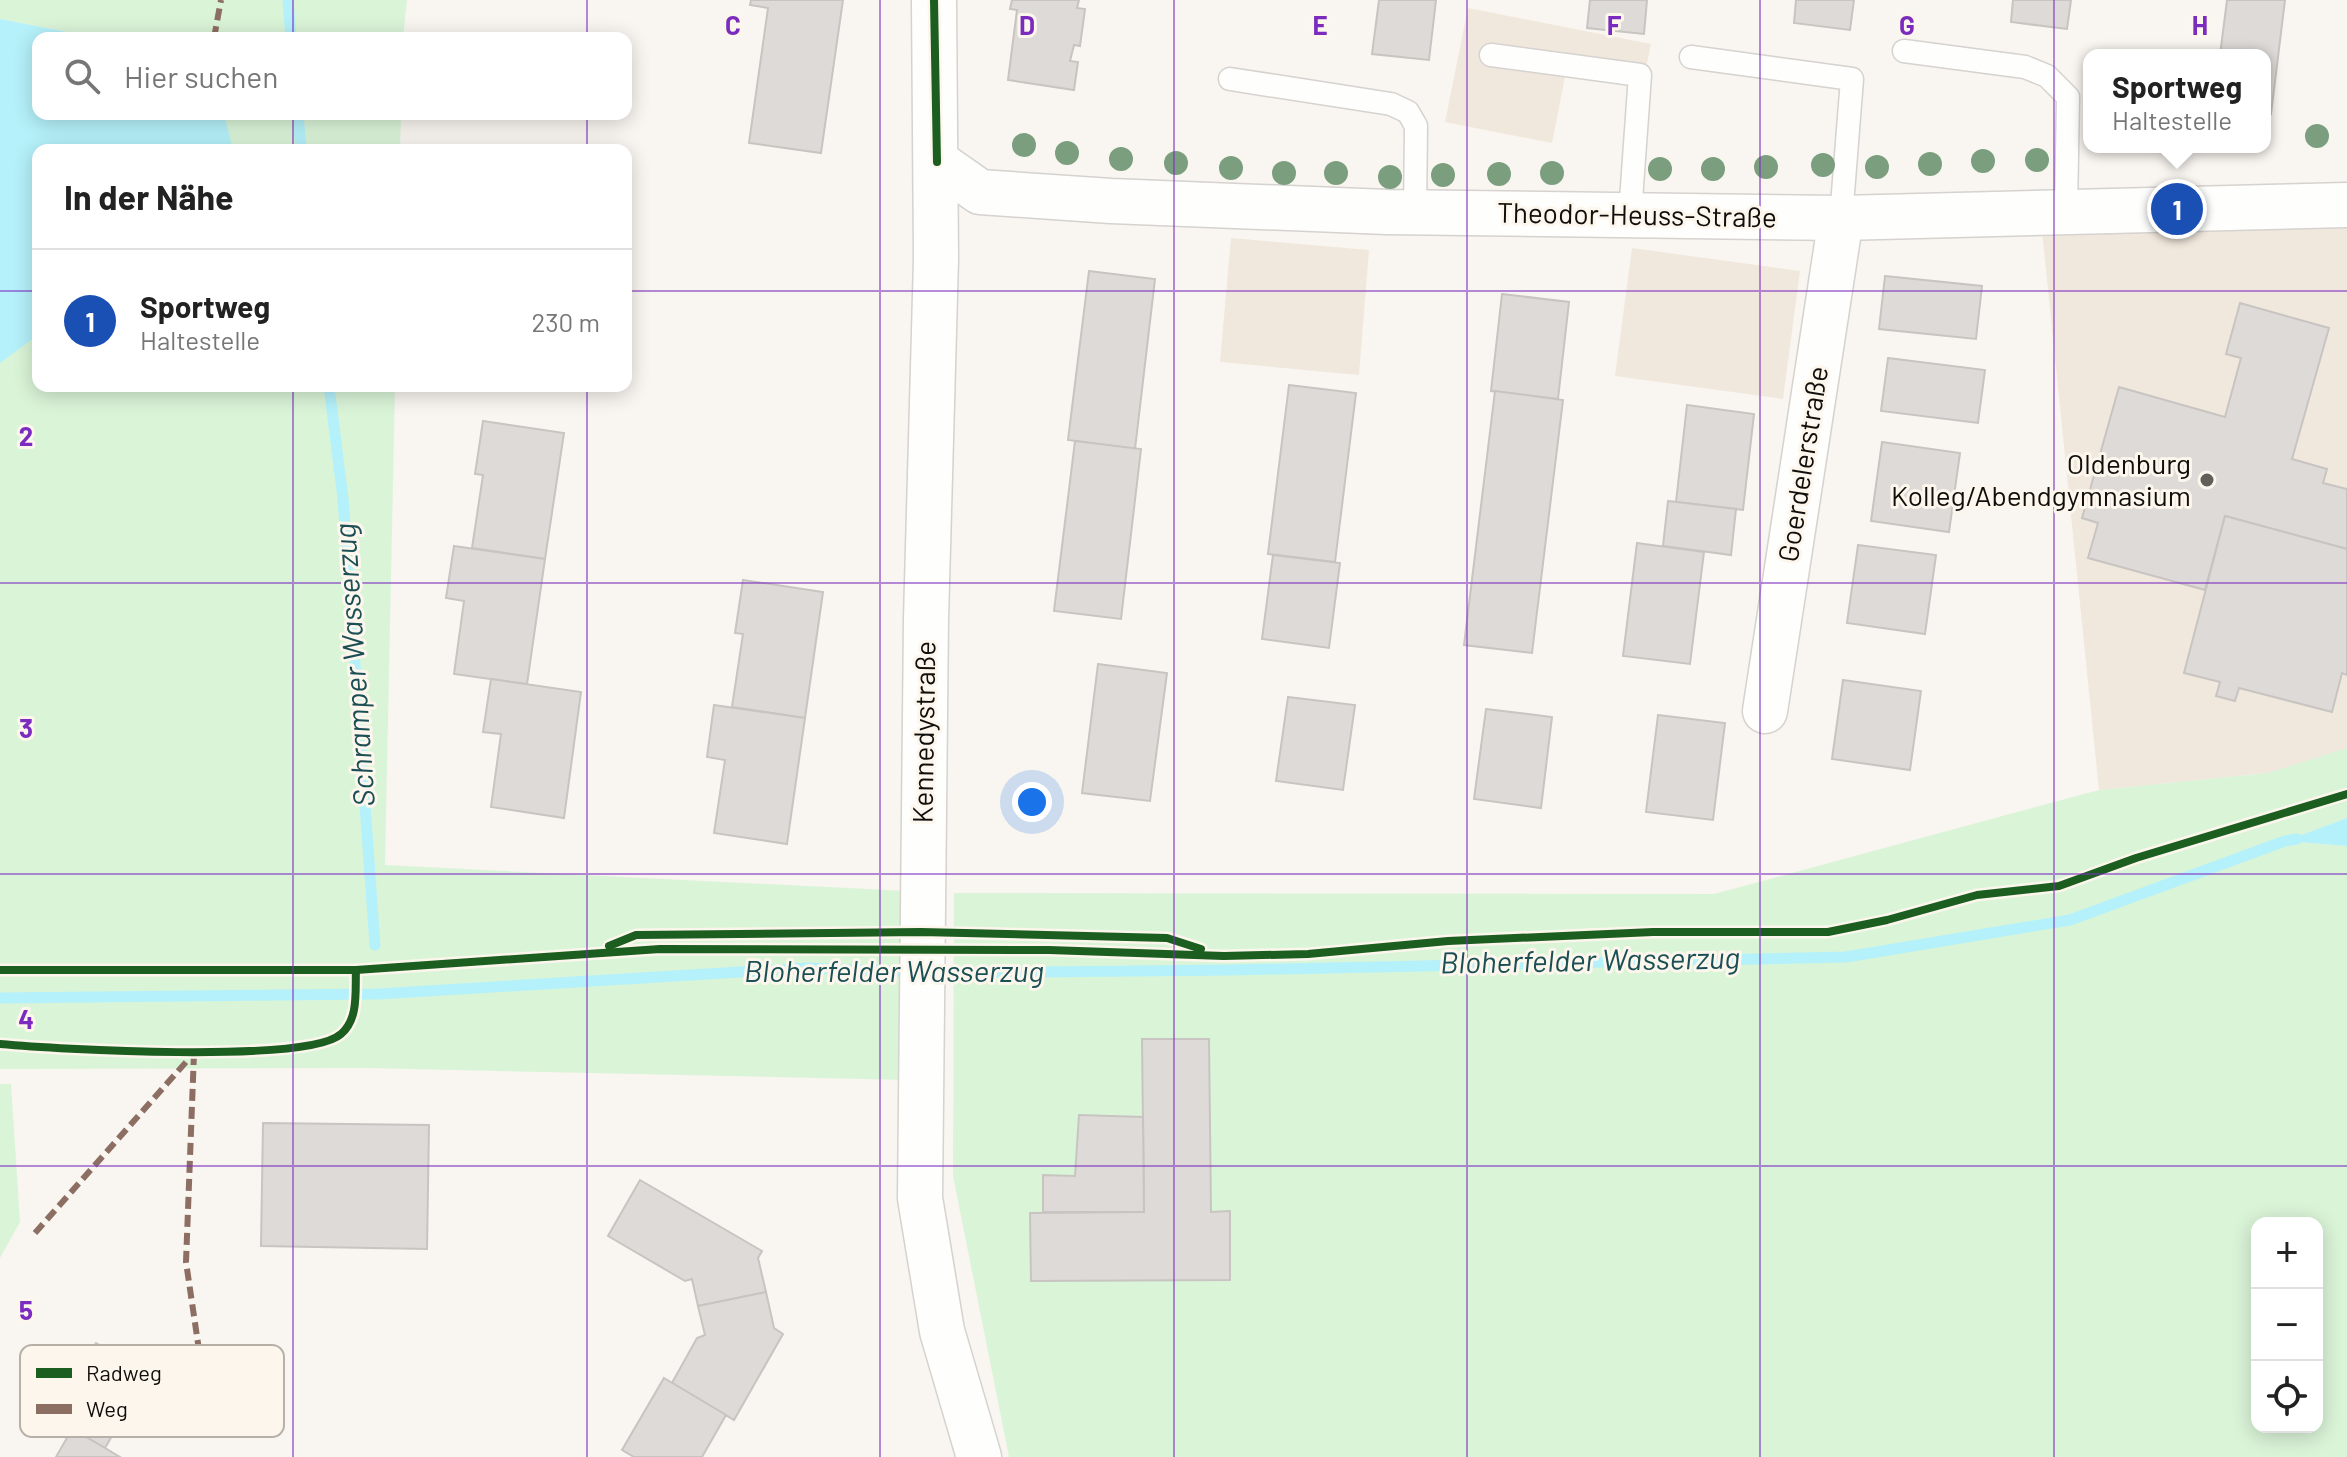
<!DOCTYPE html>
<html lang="de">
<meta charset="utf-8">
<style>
:root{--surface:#fff;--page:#f6f6f6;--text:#222;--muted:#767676;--line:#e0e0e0;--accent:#b45309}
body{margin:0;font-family:Barlow,sans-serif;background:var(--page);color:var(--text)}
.controls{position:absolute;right:24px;bottom:24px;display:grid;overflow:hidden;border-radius:16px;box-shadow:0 4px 20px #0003}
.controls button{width:72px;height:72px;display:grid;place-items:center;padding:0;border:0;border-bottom:2px solid var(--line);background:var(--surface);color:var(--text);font:40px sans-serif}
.you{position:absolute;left:1032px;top:802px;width:28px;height:28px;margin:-20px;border:6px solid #fff;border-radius:50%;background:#1a73e8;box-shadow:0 0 0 12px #1a73e833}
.badge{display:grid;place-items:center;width:52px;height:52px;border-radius:50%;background:var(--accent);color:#fff;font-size:26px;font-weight:700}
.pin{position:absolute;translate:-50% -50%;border:4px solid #fff;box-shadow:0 2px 8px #0006}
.popup{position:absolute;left:2083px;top:49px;width:188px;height:104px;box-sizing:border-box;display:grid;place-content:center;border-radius:16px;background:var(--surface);filter:drop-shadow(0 2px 6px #0005);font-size:26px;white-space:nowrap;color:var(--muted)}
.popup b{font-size:30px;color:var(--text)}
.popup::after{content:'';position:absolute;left:50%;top:100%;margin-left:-16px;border:16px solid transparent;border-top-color:var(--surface)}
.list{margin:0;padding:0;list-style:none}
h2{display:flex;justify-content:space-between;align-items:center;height:104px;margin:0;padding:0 32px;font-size:34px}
h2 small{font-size:26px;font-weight:400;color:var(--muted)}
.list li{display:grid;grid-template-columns:52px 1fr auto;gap:24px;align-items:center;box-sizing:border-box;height:144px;padding:0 32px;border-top:2px solid var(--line)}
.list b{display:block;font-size:30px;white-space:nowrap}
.list p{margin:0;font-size:26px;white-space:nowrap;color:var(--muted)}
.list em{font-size:26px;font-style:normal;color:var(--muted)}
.icon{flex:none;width:44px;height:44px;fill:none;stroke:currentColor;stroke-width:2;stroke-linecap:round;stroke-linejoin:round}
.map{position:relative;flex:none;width:2347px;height:1457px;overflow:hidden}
.search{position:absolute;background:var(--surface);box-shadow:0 4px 20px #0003;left:32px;top:32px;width:600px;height:88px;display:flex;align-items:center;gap:20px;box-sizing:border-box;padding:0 28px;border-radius:16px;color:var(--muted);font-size:30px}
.panel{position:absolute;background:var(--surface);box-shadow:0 4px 20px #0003;left:32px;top:144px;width:600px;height:248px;border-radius:16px}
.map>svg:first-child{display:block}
</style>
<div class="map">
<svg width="2347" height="1457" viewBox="0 0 2347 1457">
<rect width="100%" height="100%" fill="#f9f5f0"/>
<g fill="#f1e8dd">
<path d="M1468 8 1651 44 1642 87 1566 72 1552 143 1445 122Z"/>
<path d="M2347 205V748L2268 773 2099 790 2040 211Z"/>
<path d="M1231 238 1369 250 1359 375 1220 362Z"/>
<path d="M1632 248 1800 271 1783 399 1615 376Z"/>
</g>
<g fill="#daf4d8" fill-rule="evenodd">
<path d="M0 0H407L403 38H98L0 19Z"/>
<path d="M224 114H401L400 150H232Z"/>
<path d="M35 335H38V386H395L385 865 907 891 908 1080 366 1068 0 1069V363Z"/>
<path d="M2347 748V818L2287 841 2347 846V1457H1009L953 1176 954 893 1714 894 2099 790 2268 773ZM2257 1223H2317V1427H2257Z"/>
<path d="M0 1084H11L20 1222 0 1258Z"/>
</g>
<g fill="#b5f1fa">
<path d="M0 19 98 38H38V114H224L233 150H38V335L0 363Z"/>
<path d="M2347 818V846L2285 841Z"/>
</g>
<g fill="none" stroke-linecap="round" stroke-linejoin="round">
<g stroke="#b5f1fa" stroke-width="11">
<path d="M288 0 291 38"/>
<path d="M298 114 301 150"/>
<path d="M329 386 343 499 375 945"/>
<path d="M932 973 1230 970 1846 957 2070 920 2285 841 2297 839"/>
<path d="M0 998 378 994 807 968 915 972"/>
</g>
</g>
<g fill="#dedad7" stroke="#c8c4c1" stroke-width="2">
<path d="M751 0H843L821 153 749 143 768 8 750 5Z"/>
<path d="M1012 0H1079L1077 8 1085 9 1080 46 1074 45 1070 61 1078 62 1074 90 1008 80 1017 10 1010 9Z"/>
<path d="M1379 0H1436L1429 60 1372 54Z"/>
<path d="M1590 0H1647L1644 34 1587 28Z"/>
<path d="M1796 0H1854L1850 30 1794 23Z"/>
<path d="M2013 0H2071L2067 29 2011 22Z"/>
<path d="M2227 0H2285L2271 114 2265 113V55H2220Z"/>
<path d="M1089 271 1155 279 1135 449 1068 440Z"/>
<path d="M1885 276 1982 286 1976 339 1879 329Z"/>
<path d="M1502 294 1569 302 1558 399 1491 391Z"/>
<path d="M2240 303 2329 328 2292 459 2327 469 2323 483 2347 489V549L2225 516 2205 590 2088 558 2098 523 2082 518 2119 387 2225 417 2241 358 2226 354Z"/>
<path d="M1888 358 1985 370 1978 423 1881 411Z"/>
<path d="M1289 385 1356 393 1335 562 1268 554Z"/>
<path d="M1495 391 1563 400 1532 653 1464 645Z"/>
<path d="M1687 405 1754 414 1743 510 1676 502Z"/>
<path d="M483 421 564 433 545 559 472 548 483 475 475 474Z"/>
<path d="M1075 441 1141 449 1121 619 1054 611Z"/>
<path d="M1882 442 1960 453 1949 532 1871 521Z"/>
<path d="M1668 501 1736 509 1731 555 1663 546Z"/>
<path d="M2225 516 2347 549V675L2342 673 2332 712 2239 688 2235 701 2216 696 2220 682 2184 673Z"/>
<path d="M1637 543 1704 552 1690 664 1623 656Z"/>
<path d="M1858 545 1936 555 1925 634 1847 623Z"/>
<path d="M454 546 545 559 527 684 454 674 464 601 446 598Z"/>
<path d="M1273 555 1340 563 1329 648 1262 639Z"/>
<path d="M743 580 823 592 805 718 732 707 743 634 735 633Z"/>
<path d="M1098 664 1167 673 1150 801 1082 793Z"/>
<path d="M491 679 581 692 564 818 491 807 501 734 483 732Z"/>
<path d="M1843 680 1921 691 1910 770 1832 759Z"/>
<path d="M1288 697 1355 705 1343 790 1276 781Z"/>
<path d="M714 705 805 718 787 844 714 833 725 760 707 757Z"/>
<path d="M1486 709 1552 717 1541 808 1474 799Z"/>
<path d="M1658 715 1725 723 1713 820 1646 812Z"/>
<path d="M1142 1039H1209L1211 1212 1230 1211V1280L1031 1281 1030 1213 1144 1212Z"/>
<path d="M1079 1115 1143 1117 1144 1212H1043V1175L1075 1176Z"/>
<path d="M263 1123 429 1125 427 1249 261 1246Z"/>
<path d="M640 1180 762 1251 758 1258 766 1292 698 1306 692 1279 685 1281 608 1236Z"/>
<path d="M766 1292 774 1328 783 1334 734 1420 672 1383 697 1338 705 1335 698 1306Z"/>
<path d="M96 1343 149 1373 105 1448 53 1418Z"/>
<path d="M664 1378 726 1415 702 1457H634L622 1450Z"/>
<path d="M72 1429 105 1448 120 1457H56Z"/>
</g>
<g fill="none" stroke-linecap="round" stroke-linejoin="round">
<defs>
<g id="lane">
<path d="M1904 51 2025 67 2047 76 2068 97 2066 211"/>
<path d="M1491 55 1640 75 1630 214"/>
<path d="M1691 57 1852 79 1841 218"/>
<path d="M1230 79 1391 104 1408 112 1416 126 1415 213"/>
</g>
<g id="street">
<path d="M934 0 936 259 926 619 920 1198 942 1331 979 1457"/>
<path d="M937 162 980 192 1111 201 1387 212 1841 218 2347 205"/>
<path d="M1765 711 1841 218"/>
</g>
</defs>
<use href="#lane" stroke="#d5d2cf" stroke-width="25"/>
<use href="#street" stroke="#d5d2cf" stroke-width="47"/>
<use href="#lane" stroke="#fefefd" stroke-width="22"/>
<use href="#street" stroke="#fefefd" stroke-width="44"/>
<g stroke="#8d6e63" stroke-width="6" stroke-dasharray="12 6" stroke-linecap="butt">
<path d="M214 38 221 0"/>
<path d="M194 1053 186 1262 199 1350"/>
<path d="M35 1233 194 1053"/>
</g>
<defs>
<g id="cycleway">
<path d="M934 0 937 162"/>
<path d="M609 946 636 935 921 932 1167 938 1201 949"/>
<path d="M0 970H356L660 949 1049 950 1224 956 1308 954 1448 941 1653 932H1828L1887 920 1977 895 2059 886 2136 858 2347 794"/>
<path d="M0 1044C54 1049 308 1064 341 1034 359 1019 355 991 356 970"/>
</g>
</defs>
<use href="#cycleway" stroke="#fdf6ec" stroke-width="13"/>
<use href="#cycleway" stroke="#1b5e20" stroke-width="8"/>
</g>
<g fill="#7b9f7e">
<circle cx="2317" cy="136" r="12"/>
<circle cx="1024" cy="145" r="12"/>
<circle cx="1067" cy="153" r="12"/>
<circle cx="1121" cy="159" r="12"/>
<circle cx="2037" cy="160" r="12"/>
<circle cx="1983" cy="161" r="12"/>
<circle cx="1176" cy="163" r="12"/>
<circle cx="1930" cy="164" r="12"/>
<circle cx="1823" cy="165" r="12"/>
<circle cx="1766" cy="167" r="12"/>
<circle cx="1877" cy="167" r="12"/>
<circle cx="1231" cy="168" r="12"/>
<circle cx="1660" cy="169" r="12"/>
<circle cx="1713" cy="169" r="12"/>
<circle cx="1284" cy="173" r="12"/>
<circle cx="1336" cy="173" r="12"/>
<circle cx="1552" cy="173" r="12"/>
<circle cx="1499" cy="174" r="12"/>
<circle cx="1443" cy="175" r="12"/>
<circle cx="1390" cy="177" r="12"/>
</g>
<path fill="none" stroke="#7b2cbf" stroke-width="2" stroke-opacity="0.55" d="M293 0V38M587 0V38M880 0V1457M1174 0V1457M1467 0V1457M1760 0V1457M2054 0V1457M293 114V150M587 114V150M0 291H38M626 291H2347M293 386V1457M587 386V1457M0 583H2347M0 874H2347M0 1166H2347"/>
<circle fill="#625f5b" stroke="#fdf6ec" stroke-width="3" cx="2207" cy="480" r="8"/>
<g text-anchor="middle" stroke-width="6" stroke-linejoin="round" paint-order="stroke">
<g font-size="28" fill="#100e0b" stroke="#fdf6ec">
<text transform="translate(1637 215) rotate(1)" y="10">Theodor-Heuss-Straße</text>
<text transform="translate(1803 464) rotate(-81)" y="10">Goerdelerstraße</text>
<text transform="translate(924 732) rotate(-89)" y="10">Kennedystraße</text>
</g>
<g font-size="28" fill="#100e0b" stroke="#fdf6ec" text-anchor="end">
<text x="2191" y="474">Oldenburg<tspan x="2191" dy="32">Kolleg/Abendgymnasium</tspan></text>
</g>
<g font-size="30" font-style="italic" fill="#1b4f56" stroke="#fdf6ec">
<text transform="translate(355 665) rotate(-94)" y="10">Schramper Wasserzug</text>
<text transform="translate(1590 961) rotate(-1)" y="10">Bloherfelder Wasserzug</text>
<text x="894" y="982">Bloherfelder Wasserzug</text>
</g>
</g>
<rect x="20" y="1345" width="264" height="92" rx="12" fill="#fdf6ec" stroke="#b6b0a8" stroke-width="2"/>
<rect x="36" y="1368" width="36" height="10" fill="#1b5e20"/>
<rect x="36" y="1404" width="36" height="10" fill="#8d6e63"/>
<g font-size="22" fill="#100e0b">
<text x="86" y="1381">Radweg</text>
<text x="86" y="1417">Weg</text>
</g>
<g font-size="26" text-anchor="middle" font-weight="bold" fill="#7b2cbf" stroke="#fdf6ec" stroke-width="6" stroke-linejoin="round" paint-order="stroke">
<text x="733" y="35">C</text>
<text x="1027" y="35">D</text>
<text x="1320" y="35">E</text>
<text x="1614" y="35">F</text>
<text x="1907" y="35">G</text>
<text x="2200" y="35">H</text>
<text x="26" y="446">2</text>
<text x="26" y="738">3</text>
<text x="26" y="1029">4</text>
<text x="26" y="1320">5</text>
</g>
</svg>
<div class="controls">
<button>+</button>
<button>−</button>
<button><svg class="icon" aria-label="locate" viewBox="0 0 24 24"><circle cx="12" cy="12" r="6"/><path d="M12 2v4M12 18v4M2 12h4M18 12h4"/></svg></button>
</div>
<div class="you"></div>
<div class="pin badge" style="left:2177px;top:209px;background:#1a4fb4">1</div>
<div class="popup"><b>Sportweg</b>Haltestelle</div>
<div class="search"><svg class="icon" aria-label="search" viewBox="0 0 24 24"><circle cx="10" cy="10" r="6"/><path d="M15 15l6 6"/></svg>Hier suchen</div>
<section class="panel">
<h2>In der Nähe<small></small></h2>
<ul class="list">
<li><span class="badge" style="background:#1a4fb4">1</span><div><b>Sportweg</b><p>Haltestelle</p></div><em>230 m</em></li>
</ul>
</section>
</div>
